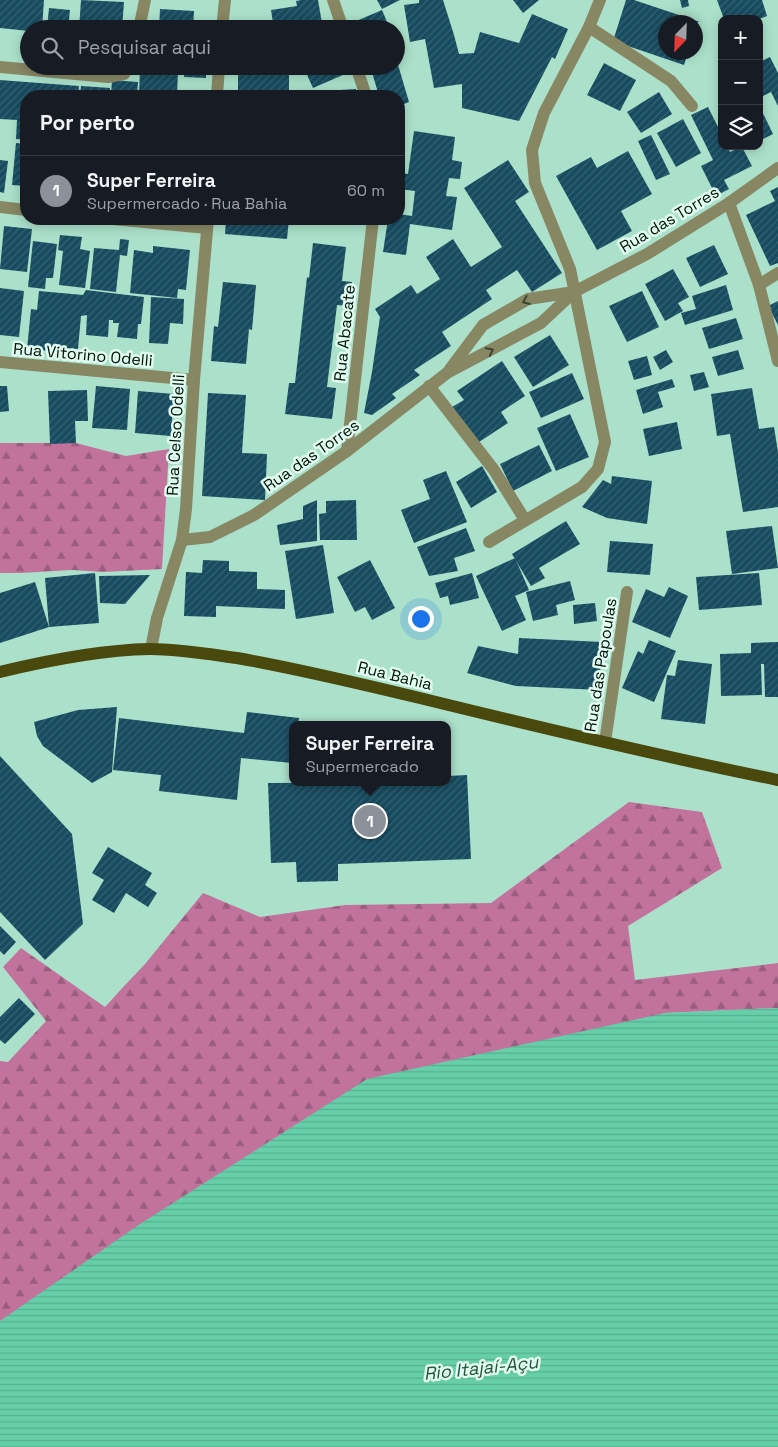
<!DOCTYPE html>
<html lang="pt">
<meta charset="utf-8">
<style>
:root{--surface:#171b24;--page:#242831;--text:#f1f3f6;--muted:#9ea1a6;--line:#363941;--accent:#8c9099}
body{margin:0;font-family:"Space Grotesk",sans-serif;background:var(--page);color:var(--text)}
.controls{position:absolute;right:15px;top:15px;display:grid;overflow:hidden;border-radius:10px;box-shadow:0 2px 12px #0003}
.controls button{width:45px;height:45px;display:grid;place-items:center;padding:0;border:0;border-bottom:1px solid var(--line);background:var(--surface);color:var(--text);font:25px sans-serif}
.compass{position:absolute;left:658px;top:15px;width:45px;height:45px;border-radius:50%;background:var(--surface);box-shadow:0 2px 12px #0003;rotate:203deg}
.you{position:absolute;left:420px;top:618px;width:18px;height:18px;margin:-12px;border:4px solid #fff;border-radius:50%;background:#1a73e8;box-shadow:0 0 0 8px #1a73e833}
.badge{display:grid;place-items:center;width:32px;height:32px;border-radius:50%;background:var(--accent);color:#fff;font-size:16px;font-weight:700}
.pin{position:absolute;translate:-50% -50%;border:2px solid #fff;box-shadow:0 1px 5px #0006}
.popup{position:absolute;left:289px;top:721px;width:162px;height:65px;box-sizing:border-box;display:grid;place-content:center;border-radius:10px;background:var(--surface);filter:drop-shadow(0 1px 4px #0005);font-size:16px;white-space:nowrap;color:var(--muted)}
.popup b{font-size:19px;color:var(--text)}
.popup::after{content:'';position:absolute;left:50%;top:100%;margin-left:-10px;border:10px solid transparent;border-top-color:var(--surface)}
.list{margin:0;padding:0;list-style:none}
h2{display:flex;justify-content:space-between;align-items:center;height:65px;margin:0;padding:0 20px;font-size:21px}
h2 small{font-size:16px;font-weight:400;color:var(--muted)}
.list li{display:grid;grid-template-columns:32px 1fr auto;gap:15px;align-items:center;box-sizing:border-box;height:70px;padding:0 20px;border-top:1px solid var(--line)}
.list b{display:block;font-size:19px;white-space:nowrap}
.list p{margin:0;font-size:16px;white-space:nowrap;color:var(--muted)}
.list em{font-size:16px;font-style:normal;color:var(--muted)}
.icon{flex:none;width:28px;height:28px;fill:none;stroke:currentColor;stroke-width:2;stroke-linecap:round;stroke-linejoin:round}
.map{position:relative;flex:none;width:778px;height:1447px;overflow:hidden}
.search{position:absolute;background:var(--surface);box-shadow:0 2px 12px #0003;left:20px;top:20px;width:385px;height:55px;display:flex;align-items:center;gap:12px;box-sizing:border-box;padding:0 18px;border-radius:28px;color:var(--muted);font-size:19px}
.panel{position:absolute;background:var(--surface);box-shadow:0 2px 12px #0003;left:20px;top:90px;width:385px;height:135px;border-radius:20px}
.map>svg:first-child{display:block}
</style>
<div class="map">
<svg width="778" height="1447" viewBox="0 0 778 1447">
<defs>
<pattern id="forest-firs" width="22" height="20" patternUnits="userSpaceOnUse" patternTransform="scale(1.25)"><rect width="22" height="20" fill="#c2739c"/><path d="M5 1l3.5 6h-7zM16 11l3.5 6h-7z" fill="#9b5d7d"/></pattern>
<pattern id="water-rules" width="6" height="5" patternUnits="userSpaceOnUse" patternTransform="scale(1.25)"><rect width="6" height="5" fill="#66cea9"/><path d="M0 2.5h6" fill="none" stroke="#57b090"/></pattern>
<pattern id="building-hatch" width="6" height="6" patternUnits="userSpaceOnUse" patternTransform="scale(1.25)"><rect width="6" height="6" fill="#174c60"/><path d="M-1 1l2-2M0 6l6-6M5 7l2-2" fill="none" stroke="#366271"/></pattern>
</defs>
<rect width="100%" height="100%" fill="#abe1cb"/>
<g fill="url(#forest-firs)">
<path d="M0 443H76L126 456 169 449 162 569 103 572 72 570 21 573H0Z"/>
<path d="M629 802 702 812 722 868 628 926 635 980 778 963V1008L665 1013 0 1321V1061L8 1062 46 1021 3 967 21 948 105 1007 126 984 145 964 203 893 260 917 345 905 491 903Z"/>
</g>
<path fill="url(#water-rules)" d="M778 1008V1447H0V1321L140 1224 367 1079 665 1013Z"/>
<g fill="url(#building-hatch)">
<path d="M0 0H44L42 29H29V31L0 28Z"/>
<path d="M81 0 124 2 122 29H79Z"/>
<path d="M301 0H318L323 29H274L271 10 297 6 296 1Z"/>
<path d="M377 0H400L382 9Z"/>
<path d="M419 0H443L454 35 459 54 474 53 480 32 519 43 532 14 568 29 555 59 552 57 519 121 462 108V84L434 88 425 39 410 42 404 5 419 3Z"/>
<path d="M513 0H539L523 13Z"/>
<path d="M626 0H634L700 22H698L696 28V22H666V52H688L684 65 613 41Z"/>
<path d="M680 0H688L689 6 682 8Z"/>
<path d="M717 0H762L767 16 759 19H724Z"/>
<path d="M49 8 70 10 68 29H47Z"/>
<path d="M160 9 194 11 193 29H159Z"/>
<path d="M382 10 390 29H357L354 22Z"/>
<path d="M770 57 778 73V106L771 92 759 98V62Z"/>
<path d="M396 58 409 102 399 106V96H379L371 69 380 66H396Z"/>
<path d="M604 63 636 80 620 111 587 95Z"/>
<path d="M185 66H206V78L184 77Z"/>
<path d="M238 66H265V71H289V96H238Z"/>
<path d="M303 66H341L345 74 313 88Z"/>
<path d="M140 68 178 71 177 96 139 95Z"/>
<path d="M0 80 79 86 78 96H26V140L16 139 17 120 0 119Z"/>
<path d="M112 80 138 82 137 96H111Z"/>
<path d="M81 86 110 88 109 96H80Z"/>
<path d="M356 89V96H306V92Z"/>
<path d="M659 92 672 114 641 133 627 112Z"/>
<path d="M759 105 773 134 759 141Z"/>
<path d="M708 107 722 135V146H727L730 152 742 146H749L743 149 752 166 724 180 729 189 716 196 701 166 713 160 691 115Z"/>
<path d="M683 119 701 153 676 167 657 133Z"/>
<path d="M414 131 455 137 452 160 462 162 460 179 449 178 446 196 457 197 452 230 410 224 406 255 383 252 388 219H399V214L412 216 415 191 399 189 401 173 408 174Z"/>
<path d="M651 135 670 174 656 180 638 141Z"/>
<path d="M16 143 26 144V186L12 185Z"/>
<path d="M628 151 652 194 621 211 632 231 597 250 556 176 591 157 597 168Z"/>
<path d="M0 160 8 161 4 193 0 192Z"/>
<path d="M508 160 529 192 515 201 562 273 532 292 517 270 486 290 492 299 442 332 451 346 414 370 420 375 392 394 396 398 372 415 364 413 372 372 380 317 375 309 411 285 417 294 440 279 426 257 453 239 471 267 502 247 464 188Z"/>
<path d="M778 187V263L770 266 746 215 775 201 770 191Z"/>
<path d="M226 219H289L287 239 225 234Z"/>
<path d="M4 226 32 229 27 272 0 269Z"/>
<path d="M60 235 82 237 80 249 90 251 85 288 59 285 63 251 58 250Z"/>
<path d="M120 239 129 240 127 256 120 255 116 292 90 289 94 248 119 250Z"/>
<path d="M33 241 57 244 53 278H46L45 289 28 287Z"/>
<path d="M313 243 346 247 342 281 352 282 349 306 337 305 327 387 336 388 332 419 285 414 289 383H295L307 277 309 278Z"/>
<path d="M714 245 728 274 700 287 686 258Z"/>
<path d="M153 246 190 250 186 290 178 289 177 298 130 293 134 250 153 253Z"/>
<path d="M673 269 689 297 678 303 683 311 665 321 645 284Z"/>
<path d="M223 282 256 285 252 330 249 329 246 364 211 361 214 326 218 327Z"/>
<path d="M726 285 733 310 685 325 681 313 696 309 692 296Z"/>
<path d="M0 288 24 291 19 337 0 335Z"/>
<path d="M86 290 144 297 141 324H138L137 339 117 337 119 323H113V320H109L108 337 86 335 87 315 81 316 78 349 52 347 51 351 27 349 31 309 37 310 39 291 83 295Z"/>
<path d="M642 291 659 327 627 342 609 306Z"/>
<path d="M151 297 184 299 183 324 170 323 168 344 149 343Z"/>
<path d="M778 301V325L768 306Z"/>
<path d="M736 318 743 339 709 349 702 328Z"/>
<path d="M550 335 569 365 533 387 514 357Z"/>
<path d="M666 350 673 362 660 370 653 357Z"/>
<path d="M738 350 744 369 718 376 712 357Z"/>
<path d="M647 356 652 375 634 380 628 361Z"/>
<path d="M502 361 525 396 501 412 508 423 476 444 452 407 464 400 457 391Z"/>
<path d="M704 372 709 387 694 391 690 375Z"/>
<path d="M572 373 584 399 541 418 529 392Z"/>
<path d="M672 379 675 387 658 392 663 407 643 414 636 390Z"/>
<path d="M0 386H7L9 411 0 412Z"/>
<path d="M96 386 130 389 127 430 92 428Z"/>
<path d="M752 388 759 429 774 427 778 452V507L743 512 730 434 717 436 711 394Z"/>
<path d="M87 390 88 421H75L76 443 50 444 48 391Z"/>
<path d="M138 391 174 394 171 436 135 433Z"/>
<path d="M208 393 246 395 242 453 267 454 265 500 202 496Z"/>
<path d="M570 414 589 457 556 471 537 428Z"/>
<path d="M677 422 682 449 649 456 643 429Z"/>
<path d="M539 445 552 471 513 491 500 464Z"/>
<path d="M482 466 497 492 471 508 456 482Z"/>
<path d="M446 471 467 522 414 543 401 510 430 499 423 480Z"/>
<path d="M612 476 652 481 647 524 607 518 582 507 603 480 611 484Z"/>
<path d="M317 500V541L280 545 277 525 303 519V506Z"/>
<path d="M356 500 357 540H320L319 514 326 513V501Z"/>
<path d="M566 521 580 544 539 568 545 578 531 586 512 554Z"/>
<path d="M772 526 778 568 732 574 726 531Z"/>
<path d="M466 528 475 551 454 558 458 571 429 576 417 547Z"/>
<path d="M610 541 653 544 650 575 607 572Z"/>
<path d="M323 545 334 613 296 619 285 551Z"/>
<path d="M515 558 529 590 515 596 526 620 502 631 476 576Z"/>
<path d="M203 560 229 561V571L257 572V589L285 590V609L216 606V617L184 616 186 572 202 573Z"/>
<path d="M370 560 395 608 372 620 365 607 355 612 337 577Z"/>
<path d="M95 573 99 623 49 627 45 578Z"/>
<path d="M472 573 479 598 450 605 448 596 440 598 435 583Z"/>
<path d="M759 573 762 605 699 610 696 577Z"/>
<path d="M150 575 125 604 100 603 99 576Z"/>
<path d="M570 581 575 600 556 605 558 615 533 621 526 592Z"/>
<path d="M35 582 49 627 0 643V593Z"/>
<path d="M669 587 688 596 670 638 632 622 646 589 664 597Z"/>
<path d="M595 603 597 621 574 624 573 605Z"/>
<path d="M519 638 602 642 599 690 516 686 467 673 478 646 518 654Z"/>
<path d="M649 640 676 651 654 702 622 688 638 651 643 654Z"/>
<path d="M778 642V697H765L764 664H761L762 695 721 696 720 654 751 653V643Z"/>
<path d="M678 660 712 664 705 724 661 719 667 675 675 676Z"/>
<path d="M117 707 112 772 92 783 43 746 37 736 34 722 78 710Z"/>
<path d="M247 712 299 718 298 725H292V763L241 758 237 800 159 791 161 775 113 770 119 718 244 733Z"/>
<path d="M0 756 72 834 83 924 45 960 0 912Z"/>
<path d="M467 775 471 859 338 864V881L297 882 296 862 271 863 268 783 448 782V776Z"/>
<path d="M108 847 152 873 145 885 157 893 148 907 126 893 114 913 92 900 104 880 92 873Z"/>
<path d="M0 926 16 942 4 955 0 951Z"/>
<path d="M19 998 35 1014 5 1044 0 1040V1017Z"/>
</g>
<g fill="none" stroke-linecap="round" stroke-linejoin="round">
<path stroke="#878764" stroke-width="12" d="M429 386 494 470 525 520"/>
<g stroke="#878764" stroke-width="12">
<path d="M333 0 343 29"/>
<path d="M589 27 671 81 692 106"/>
<path d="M139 29 145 0"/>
<path d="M356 66 366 96"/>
<path d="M0 67 108 77 124 74 129 66"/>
<path d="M729 203 759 285 778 361"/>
<path d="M0 207 26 210"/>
<path d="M113 219 207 228"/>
<path d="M759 285 778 273"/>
<path d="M0 362 194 380"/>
<path d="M450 369 483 325 528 299 574 292"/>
<path d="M347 451 373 219"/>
<path d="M182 540 210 537 254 515 347 451 447 373 541 323 574 292 647 254 729 203 778 168"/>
<path d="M489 542 582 487 598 469 605 442 570 269 535 183 532 150 544 113 589 27 600 0"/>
<path d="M605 742 627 592"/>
</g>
<g stroke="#878764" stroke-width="12">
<path d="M222 29 225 0"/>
<path d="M217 96 219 66"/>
<path d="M151 649 157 618 182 540 186 509 194 380 208 219"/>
</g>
<path stroke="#49480d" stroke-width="12" d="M0 672C49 660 99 650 150 649 179 649 208 654 237 658 300 669 362 684 424 699 542 728 659 756 778 780"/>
</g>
<defs><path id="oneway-chevron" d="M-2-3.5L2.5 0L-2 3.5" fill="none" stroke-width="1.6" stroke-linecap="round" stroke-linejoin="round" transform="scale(1.25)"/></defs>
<g stroke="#3d4632">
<use href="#oneway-chevron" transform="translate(526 301) rotate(157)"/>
<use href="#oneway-chevron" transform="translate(490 351) rotate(-27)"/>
</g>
<g text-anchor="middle" stroke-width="5" stroke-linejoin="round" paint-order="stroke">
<g font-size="16" fill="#00110a" stroke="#e0fbf0">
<text transform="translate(669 219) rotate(-31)" y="6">Rua das Torres</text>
<text transform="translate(344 333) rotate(-84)" y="6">Rua Abacate</text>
<text transform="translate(83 354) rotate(5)" y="6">Rua Vitorino Odelli</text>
<text transform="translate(175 435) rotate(-87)" y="6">Rua Celso Odelli</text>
<text transform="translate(311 455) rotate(-35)" y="6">Rua das Torres</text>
<text transform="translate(600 665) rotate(-81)" y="6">Rua das Papoulas</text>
<text transform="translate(395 675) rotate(14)" y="6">Rua Bahia</text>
</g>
<g font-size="18" font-style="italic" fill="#265343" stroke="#e0fbf0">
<text transform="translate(481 1368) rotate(-6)" y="6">Rio Itajaí-Açu</text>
</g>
</g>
</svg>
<div class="controls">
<button>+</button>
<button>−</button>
<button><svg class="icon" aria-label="layers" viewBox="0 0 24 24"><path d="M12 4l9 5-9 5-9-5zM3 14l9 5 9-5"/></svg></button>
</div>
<svg class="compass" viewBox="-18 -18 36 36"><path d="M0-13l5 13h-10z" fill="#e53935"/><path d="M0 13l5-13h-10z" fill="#9ea1a6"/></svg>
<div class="you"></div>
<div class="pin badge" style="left:370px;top:821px">1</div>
<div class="popup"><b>Super Ferreira</b>Supermercado</div>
<div class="search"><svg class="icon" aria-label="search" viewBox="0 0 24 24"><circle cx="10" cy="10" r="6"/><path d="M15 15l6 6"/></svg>Pesquisar aqui</div>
<section class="panel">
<h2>Por perto<small></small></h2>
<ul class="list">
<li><span class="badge">1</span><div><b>Super Ferreira</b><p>Supermercado · Rua Bahia</p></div><em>60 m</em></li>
</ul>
</section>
</div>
